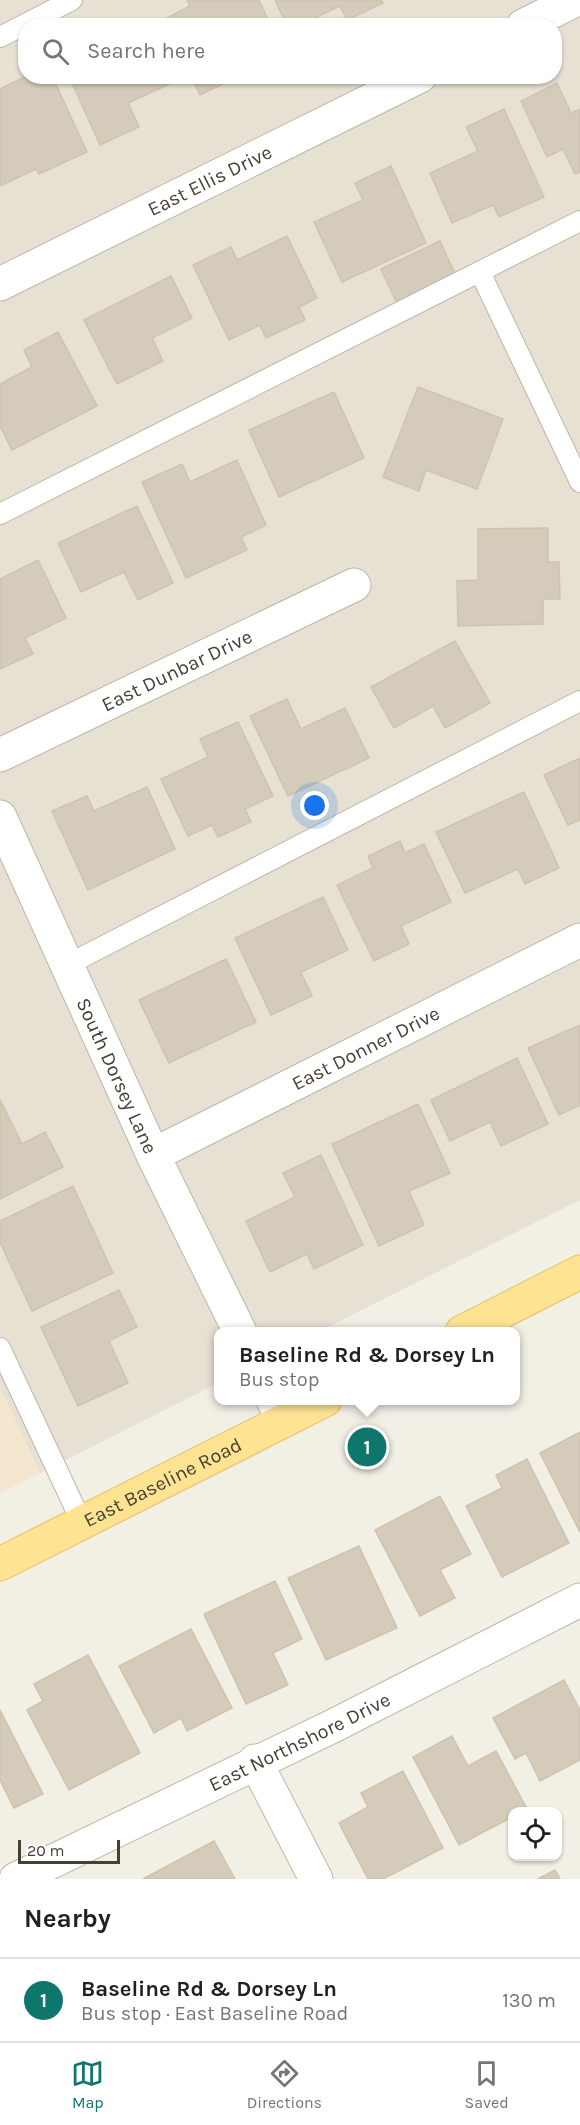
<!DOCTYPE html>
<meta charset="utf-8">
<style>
:root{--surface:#fff;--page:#f2f2f2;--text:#202124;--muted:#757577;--line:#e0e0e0;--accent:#0f766e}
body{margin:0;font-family:Karla,sans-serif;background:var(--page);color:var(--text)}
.controls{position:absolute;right:18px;bottom:18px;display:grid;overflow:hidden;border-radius:12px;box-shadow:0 2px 4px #0004}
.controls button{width:54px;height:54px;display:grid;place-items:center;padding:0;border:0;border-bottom:2px solid var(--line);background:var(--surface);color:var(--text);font:30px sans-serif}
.scale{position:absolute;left:18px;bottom:15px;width:102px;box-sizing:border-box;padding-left:6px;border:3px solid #453f34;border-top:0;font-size:16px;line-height:21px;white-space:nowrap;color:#453f34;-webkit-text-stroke:4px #fff;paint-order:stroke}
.you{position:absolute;left:315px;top:806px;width:21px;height:21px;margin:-15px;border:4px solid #fff;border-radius:50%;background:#1a73e8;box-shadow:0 0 0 9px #1a73e833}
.badge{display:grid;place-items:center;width:39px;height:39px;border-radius:50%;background:var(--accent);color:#fff;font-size:20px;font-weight:700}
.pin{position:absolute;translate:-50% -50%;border:3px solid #fff;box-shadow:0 2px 6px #0006}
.popup{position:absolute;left:214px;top:1327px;width:306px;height:78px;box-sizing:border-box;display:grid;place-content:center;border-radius:12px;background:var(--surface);filter:drop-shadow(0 2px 4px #0005);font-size:20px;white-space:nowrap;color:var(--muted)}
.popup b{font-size:22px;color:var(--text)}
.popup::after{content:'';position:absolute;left:50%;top:100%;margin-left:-12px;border:12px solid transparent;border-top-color:var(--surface)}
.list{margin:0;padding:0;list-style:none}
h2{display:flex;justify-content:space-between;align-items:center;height:78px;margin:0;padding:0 24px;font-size:26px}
h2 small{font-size:20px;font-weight:400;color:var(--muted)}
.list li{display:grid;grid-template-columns:39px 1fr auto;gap:18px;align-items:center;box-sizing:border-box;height:84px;padding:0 24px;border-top:2px solid var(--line)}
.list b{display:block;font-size:22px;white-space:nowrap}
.list p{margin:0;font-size:20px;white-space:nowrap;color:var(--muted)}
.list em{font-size:20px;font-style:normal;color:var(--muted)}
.icon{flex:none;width:33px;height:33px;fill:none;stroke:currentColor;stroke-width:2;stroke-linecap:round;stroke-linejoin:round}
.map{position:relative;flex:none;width:580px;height:1879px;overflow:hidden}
.search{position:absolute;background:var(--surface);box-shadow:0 2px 4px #0004;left:18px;right:18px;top:18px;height:66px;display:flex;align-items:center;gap:15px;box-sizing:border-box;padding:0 21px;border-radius:24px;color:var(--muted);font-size:22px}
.sheet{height:162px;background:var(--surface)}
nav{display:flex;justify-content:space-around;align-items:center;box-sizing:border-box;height:84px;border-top:2px solid var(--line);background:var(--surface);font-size:16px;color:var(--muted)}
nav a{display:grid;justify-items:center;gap:3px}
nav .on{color:var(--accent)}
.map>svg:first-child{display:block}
</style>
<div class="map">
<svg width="580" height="1879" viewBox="0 0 580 1879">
<rect width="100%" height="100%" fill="#f2efe5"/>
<path fill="#e6e1d3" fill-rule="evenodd" d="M0 0H580V1200L320 1331 218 1332V1383L40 1473 0 1388ZM26 26H554V76H26Z"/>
<path fill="#f5e7cf" d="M0 1388 40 1473 0 1493Z"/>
<g fill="#d4cbba" stroke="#cfc3ae" stroke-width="1.5">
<path d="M187 0H259L271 26H165L163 20 190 6Z"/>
<path d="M275 0H381L383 3 347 20 340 6 298 26H287Z"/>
<path d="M26 76H52L87 152 39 174 36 169 0 186V89Z"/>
<path d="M69 76H174L176 81 128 103 139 127 100 145Z"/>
<path d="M191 76H239L200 95Z"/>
<path d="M557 83 571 113 580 109V172L575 174 563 149 547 157 521 101Z"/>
<path d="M504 109 544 197 499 217 493 205 452 223 430 173 478 151 466 127Z"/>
<path d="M391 166 426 243 342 282 314 222 363 200 355 183Z"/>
<path d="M287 236 317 298 299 307 305 320 266 338 260 325 229 340 193 265 231 247 237 260Z"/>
<path d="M440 241 456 276 397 303 381 269Z"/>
<path d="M171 276 192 318 152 338 163 361 117 384 84 320Z"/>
<path d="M58 332 97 406 12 450 0 426V384L32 367 24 350Z"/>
<path d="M418 387 503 419 477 489 426 470 419 491 383 477Z"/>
<path d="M334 392 364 458 279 497 249 430Z"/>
<path d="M237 460 266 525 241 537 247 550 186 578 142 482 182 464 190 482Z"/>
<path d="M137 506 173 583 138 600 124 572 81 592 58 543Z"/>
<path d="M548 528V562H559L560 599H543V624L458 626 457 581 478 580V529Z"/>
<path d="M38 560 66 618 25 638 33 654 0 669V579Z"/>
<path d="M455 641 490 703 445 728 433 706 394 728 371 687Z"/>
<path d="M287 699 301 729 345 708 369 758 288 796 250 716Z"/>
<path d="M238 722 273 796 245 809 251 822 218 837 212 825 188 836 161 779 208 757 200 739Z"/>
<path d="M580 758V820L568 825 544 775Z"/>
<path d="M147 787 175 849 88 890 52 811 87 796 94 811Z"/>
<path d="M524 792 559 868 525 884 518 869 465 893 436 832Z"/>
<path d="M400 841 405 853 424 844 451 902 401 926 409 944 374 961 337 885 373 868 368 856Z"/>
<path d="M323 897 348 950 301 972 312 996 271 1015 235 938Z"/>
<path d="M226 959 256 1022 169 1063 139 1000Z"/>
<path d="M580 1025V1105L559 1115 528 1048Z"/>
<path d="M517 1058 548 1124 501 1146 490 1122 450 1141 431 1100Z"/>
<path d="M0 1100 22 1144 45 1132 63 1167 0 1199Z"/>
<path d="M418 1104 450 1173 409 1191 424 1225 379 1246 332 1144Z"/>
<path d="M321 1155 363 1245 314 1269 307 1254 270 1272 246 1221 295 1197 283 1173Z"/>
<path d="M73 1186 113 1273 32 1311 0 1242V1221Z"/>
<path d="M119 1290 137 1327 109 1341 128 1383 78 1406 41 1327Z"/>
<path d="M580 1432V1532L540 1453Z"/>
<path d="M527 1459 569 1543 502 1577 466 1506 502 1488 496 1475Z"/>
<path d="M440 1496 471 1554 440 1570 455 1598 420 1616 375 1530Z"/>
<path d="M359 1546 397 1628 326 1660 288 1578Z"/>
<path d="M275 1581 302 1639 273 1653 288 1685 246 1704 204 1614Z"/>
<path d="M191 1629 232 1708 187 1731 181 1718 154 1733 119 1666Z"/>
<path d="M88 1655 140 1753 69 1790 27 1710 43 1701 34 1684Z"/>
<path d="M564 1680 580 1710V1760L540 1781 526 1753 515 1759 493 1718Z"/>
<path d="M0 1710 43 1794 14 1808 0 1780Z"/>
<path d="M452 1736 468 1766 496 1751 527 1809 512 1812V1817L459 1845 413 1757Z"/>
<path d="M403 1771 443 1848 383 1879H368L339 1823 368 1807 361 1793Z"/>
<path d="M214 1841 235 1879H143Z"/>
<path d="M555 1870 560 1879H538Z"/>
</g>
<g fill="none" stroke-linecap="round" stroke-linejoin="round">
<defs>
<g id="service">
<path d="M0 37 72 0"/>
<path d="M480 272 580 482"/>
<path d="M0 514 580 221"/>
<path d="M67 965 580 701"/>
<path d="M0 1348 82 1523"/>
</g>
<g id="minor">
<path d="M523 26 575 0"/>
<path id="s1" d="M0 284 420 76"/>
<path id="s2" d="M0 755 354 585"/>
<path id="s3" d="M0 817 153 1155 240 1332"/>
<path id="s4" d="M153 1155 580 940"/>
<path d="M273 1400 283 1421"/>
<path d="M255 1761 316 1879"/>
<path id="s5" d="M16 1879 333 1726 580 1600"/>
</g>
<g id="primary">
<path d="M462 1332 580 1272"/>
<path id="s6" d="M0 1564 325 1400"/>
</g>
</defs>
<use href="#service" stroke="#beb7a7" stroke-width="22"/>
<use href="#minor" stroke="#beb7a7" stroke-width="35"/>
<use href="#primary" stroke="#e3c262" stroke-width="35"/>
<use href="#service" stroke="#fff" stroke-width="20"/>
<use href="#minor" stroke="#fff" stroke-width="33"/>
<use href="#primary" stroke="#fee492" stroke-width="33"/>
</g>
<g text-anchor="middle" stroke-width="6" stroke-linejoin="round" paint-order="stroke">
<g font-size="20" fill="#453f34" stroke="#fff">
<text dy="7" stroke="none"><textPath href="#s1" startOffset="234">East Ellis Drive</textPath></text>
<text dy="7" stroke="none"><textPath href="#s2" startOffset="196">East Dunbar Drive</textPath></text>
<text dy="7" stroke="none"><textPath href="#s4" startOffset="238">East Donner Drive</textPath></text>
<text dy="7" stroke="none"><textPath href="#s3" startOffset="284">South Dorsey Lane</textPath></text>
<text dy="7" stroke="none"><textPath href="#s6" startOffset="182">East Baseline Road</textPath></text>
<text dy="7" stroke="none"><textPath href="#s5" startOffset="315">East Northshore Drive</textPath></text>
</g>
</g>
</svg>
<div class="controls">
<button><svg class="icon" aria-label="locate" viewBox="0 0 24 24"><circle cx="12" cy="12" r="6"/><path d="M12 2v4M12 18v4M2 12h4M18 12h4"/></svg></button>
</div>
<div class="scale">20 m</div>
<div class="you"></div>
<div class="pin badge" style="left:367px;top:1447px">1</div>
<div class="popup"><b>Baseline Rd &amp; Dorsey Ln</b>Bus stop</div>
<div class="search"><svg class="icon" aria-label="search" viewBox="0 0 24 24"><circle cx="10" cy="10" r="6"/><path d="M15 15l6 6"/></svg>Search here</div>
</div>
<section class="sheet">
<h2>Nearby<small></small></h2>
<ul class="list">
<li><span class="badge">1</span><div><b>Baseline Rd &amp; Dorsey Ln</b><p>Bus stop · East Baseline Road</p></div><em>130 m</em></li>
</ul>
</section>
<nav>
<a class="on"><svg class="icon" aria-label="map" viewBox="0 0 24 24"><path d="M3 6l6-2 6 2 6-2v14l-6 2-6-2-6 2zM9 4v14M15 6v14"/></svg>Map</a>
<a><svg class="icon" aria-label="directions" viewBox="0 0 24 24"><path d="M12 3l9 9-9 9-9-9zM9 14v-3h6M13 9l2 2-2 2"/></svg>Directions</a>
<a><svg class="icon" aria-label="saved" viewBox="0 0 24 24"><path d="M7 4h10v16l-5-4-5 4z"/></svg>Saved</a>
</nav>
